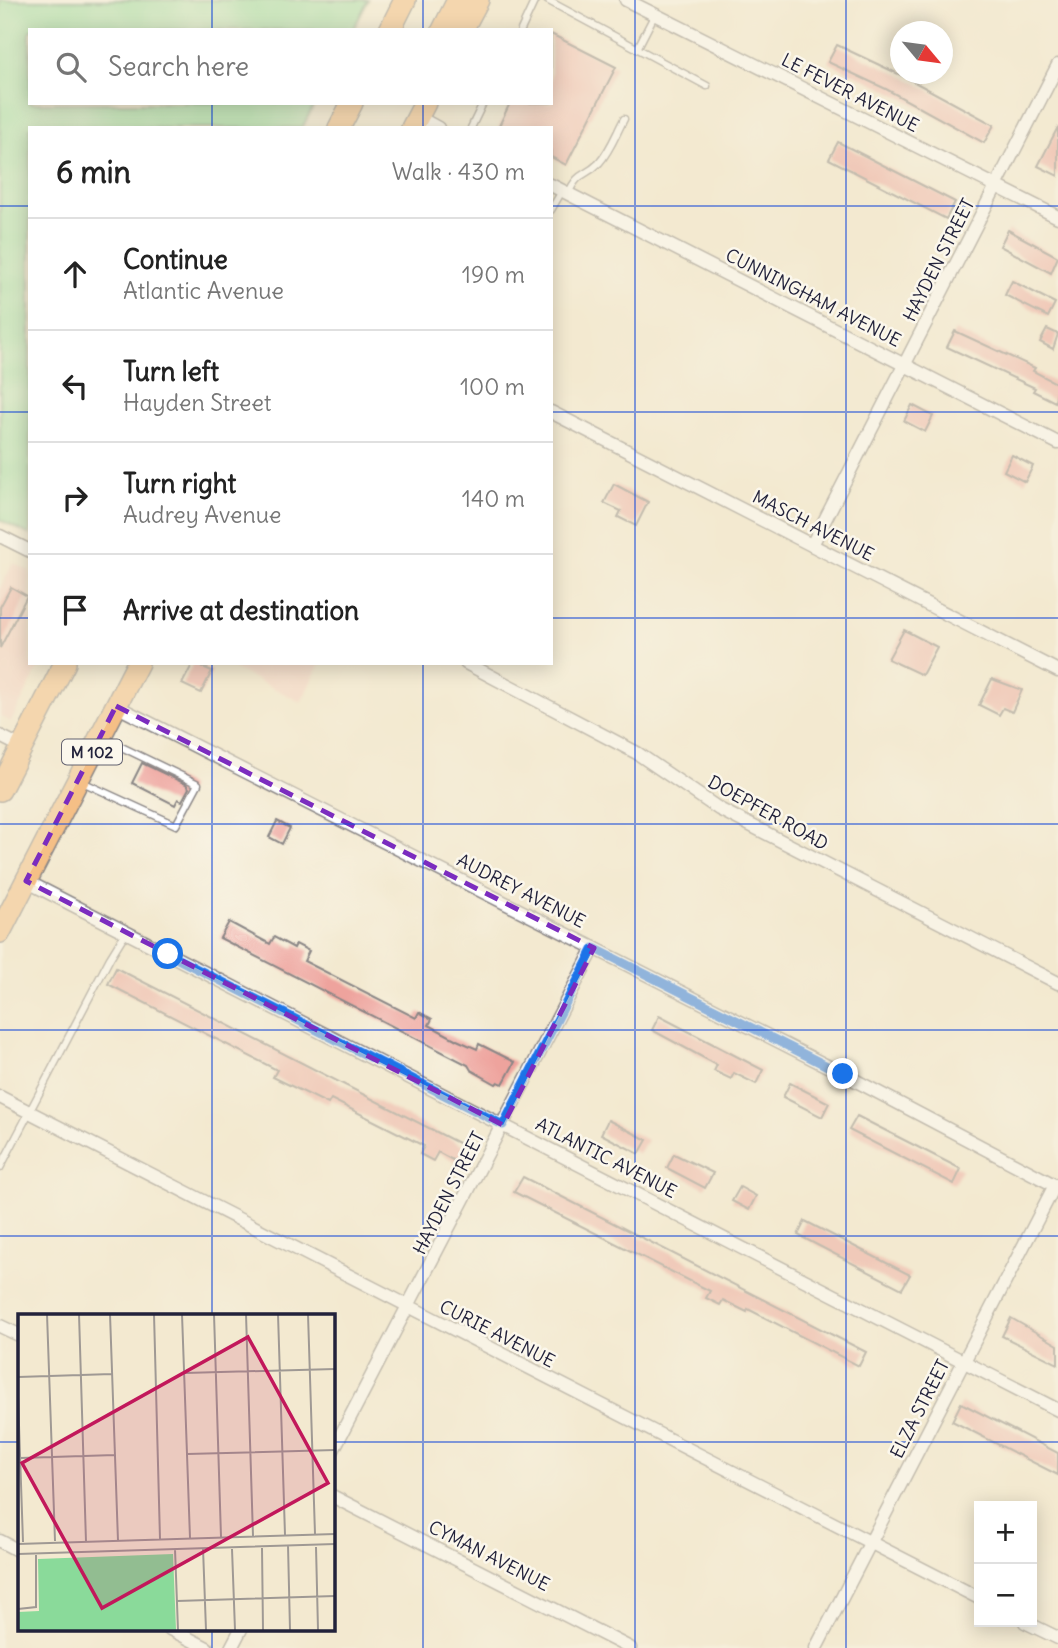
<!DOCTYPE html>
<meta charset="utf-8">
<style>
:root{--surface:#fff;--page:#f6f6f6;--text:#222;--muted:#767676;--line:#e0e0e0}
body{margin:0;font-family:Delius,sans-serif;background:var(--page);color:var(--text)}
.controls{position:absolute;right:21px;bottom:21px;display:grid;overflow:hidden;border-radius:0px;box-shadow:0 4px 18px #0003}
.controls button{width:63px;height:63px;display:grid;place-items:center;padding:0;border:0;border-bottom:2px solid var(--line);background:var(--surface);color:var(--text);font:35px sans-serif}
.compass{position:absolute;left:890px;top:21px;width:63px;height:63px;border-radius:50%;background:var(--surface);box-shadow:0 4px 18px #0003;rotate:119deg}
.stop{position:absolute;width:21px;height:21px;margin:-16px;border:5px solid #1a73e8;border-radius:50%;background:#fff}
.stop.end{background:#1a73e8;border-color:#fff;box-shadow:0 2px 7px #0008}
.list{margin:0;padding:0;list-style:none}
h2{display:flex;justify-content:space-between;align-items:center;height:91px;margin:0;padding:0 28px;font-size:30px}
h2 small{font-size:23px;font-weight:400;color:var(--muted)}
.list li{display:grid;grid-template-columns:46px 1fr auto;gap:21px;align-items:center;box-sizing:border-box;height:112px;padding:0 28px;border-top:2px solid var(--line)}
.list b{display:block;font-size:26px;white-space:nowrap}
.list p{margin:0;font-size:23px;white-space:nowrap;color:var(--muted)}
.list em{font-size:23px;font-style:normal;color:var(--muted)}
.icon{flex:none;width:38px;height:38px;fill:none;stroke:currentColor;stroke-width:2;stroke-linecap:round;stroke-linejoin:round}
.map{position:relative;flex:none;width:1058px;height:1648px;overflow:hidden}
.search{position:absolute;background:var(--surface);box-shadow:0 4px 18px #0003;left:28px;top:28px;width:525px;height:77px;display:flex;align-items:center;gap:18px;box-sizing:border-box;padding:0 24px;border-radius:0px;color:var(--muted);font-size:26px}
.panel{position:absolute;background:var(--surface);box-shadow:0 4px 18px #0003;left:28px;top:126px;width:525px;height:539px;border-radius:0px}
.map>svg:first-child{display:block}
</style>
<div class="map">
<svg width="1058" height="1648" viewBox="0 0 1058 1648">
<rect width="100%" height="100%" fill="#fbf7ec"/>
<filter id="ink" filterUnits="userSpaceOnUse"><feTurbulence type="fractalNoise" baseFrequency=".0143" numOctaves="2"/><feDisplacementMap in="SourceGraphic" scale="14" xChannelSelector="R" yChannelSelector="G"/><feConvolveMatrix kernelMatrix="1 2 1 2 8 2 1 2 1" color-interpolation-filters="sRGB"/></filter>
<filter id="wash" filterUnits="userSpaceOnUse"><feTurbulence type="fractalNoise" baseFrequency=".00686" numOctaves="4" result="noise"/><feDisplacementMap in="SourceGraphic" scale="28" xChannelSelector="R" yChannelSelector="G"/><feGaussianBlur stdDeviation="1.57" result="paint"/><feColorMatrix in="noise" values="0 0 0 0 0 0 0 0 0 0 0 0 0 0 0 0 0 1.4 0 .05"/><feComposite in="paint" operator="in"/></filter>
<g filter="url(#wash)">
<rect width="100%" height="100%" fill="#f3e9d0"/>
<g fill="#f7d1c6">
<path d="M13 563 30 571V663H41L11 722 0 716V588Z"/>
<path d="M223 663H320L301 702Z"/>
</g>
<path fill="#8ada9a" stroke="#567e6a" stroke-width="2" d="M0 0H368L353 30H30V103H315L302 128H30V535L0 520Z"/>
<g id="blocks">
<g fill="#eea39d">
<path d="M551 34 616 67 566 165 551 157V128H498L510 103H551Z"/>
<path d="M837 45 907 78 994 125 984 143 886 89 828 62Z"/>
<path d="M1058 127V176L1038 166Z"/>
<path d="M838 142 955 202 946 219 829 159Z"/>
<path d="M1008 230 1058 257 1051 273 1000 246Z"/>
<path d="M1012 281 1055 303 1048 317 1005 295Z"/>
<path d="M1047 329 1058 334 1053 349 1040 342Z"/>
<path d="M955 331 1035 368 1033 371 1058 384 1055 402 1033 391 1035 388 947 347Z"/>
<path d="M912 405 933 416 925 432 904 421Z"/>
<path d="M1012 455 1033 466 1025 482 1004 471Z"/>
<path d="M614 484 648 502 636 526 618 517 621 511 604 503Z"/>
<path d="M11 587 27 596 0 648V607Z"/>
<path d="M904 630 937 647 922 675 888 659Z"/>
<path d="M193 663 212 671 201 693 182 684Z"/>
<path d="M992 679 1022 690 1012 712 1003 708 999 715 979 705Z"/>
<path d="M142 763 186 784 189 788 182 801 178 799 175 805 132 783Z"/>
<path d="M277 821 290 828 282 844 269 837Z"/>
<path d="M229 922 270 944 274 937 294 948 296 944 309 951 304 961 416 1018 419 1012 432 1019 429 1025 457 1040 477 1049 479 1044 515 1062 503 1084 498 1082 496 1084 471 1070 468 1065 220 938Z"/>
<path d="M116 968 466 1147 458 1163 438 1152 433 1161 420 1154 424 1146 331 1099 328 1104 273 1077 277 1070 108 984Z"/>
<path d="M659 1016 763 1070 756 1084 734 1073 731 1079 714 1071 717 1065 652 1030Z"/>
<path d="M790 1083 829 1103 822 1117 783 1097Z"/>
<path d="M857 1116 961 1169 954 1184 849 1130Z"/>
<path d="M608 1120 647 1140 639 1154 601 1134Z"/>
<path d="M674 1154 713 1173 705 1188 667 1168Z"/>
<path d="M523 1177 866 1352 859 1366 748 1309 747 1312 723 1300 720 1305 706 1298 710 1291 514 1192Z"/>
<path d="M740 1187 756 1196 749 1210 732 1201Z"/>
<path d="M805 1221 910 1275 902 1289 798 1235Z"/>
<path d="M1011 1318 1058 1345V1364L1002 1336Z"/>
<path d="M961 1403 1058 1453V1475L952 1421Z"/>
</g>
</g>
</g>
<g filter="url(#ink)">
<use href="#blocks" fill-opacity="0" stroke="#8a8686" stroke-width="2"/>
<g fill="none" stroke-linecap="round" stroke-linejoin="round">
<defs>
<g id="service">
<path d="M547 0 707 86"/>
<path d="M521 30 535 0"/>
<path d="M637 49 655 14"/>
<path d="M471 128 483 103"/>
<path d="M568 194C579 170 584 178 599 163 610 151 616 134 624 119"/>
<path d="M551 210 562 191"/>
<path d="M80 781 176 825 198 784 105 739"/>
<path d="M0 1168 110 958 126 932"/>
</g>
<g id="minor">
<path d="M626 0 1058 217"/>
<path d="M418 117 438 128"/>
<path d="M551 185 1058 443"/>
<path d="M551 412 1058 671"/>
<path d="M0 536 30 551"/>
<path d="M812 545 1058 65"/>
<path d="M466 663 637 753 719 809 1058 983"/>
<path d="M116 706 843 1074 1058 1187"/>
<path d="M0 736 22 747"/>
<path d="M26 881 1058 1410"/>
<path d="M0 1097 979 1598"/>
<path d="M0 1326 19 1335"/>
<path d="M332 1452 594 948"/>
<path d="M332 1496 630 1648"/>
<path d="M0 1541 19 1551"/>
<path d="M1025 1622 1058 1638"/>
<path d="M170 1629 207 1648"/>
<path d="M231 1648 241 1629"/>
<path d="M816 1648 1055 1185"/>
</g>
<g id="trunk">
<path d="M390 30 405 0"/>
<path d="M443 30 458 0"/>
<path d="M462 30 478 0"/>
<path d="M339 128 352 103"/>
<path d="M412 128 425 103"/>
<path d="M0 790 65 663"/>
<path d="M0 932 138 663"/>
</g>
</defs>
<use href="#service" stroke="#8a8686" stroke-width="9"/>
<use href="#minor" stroke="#8a8686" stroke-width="15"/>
<use href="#trunk" stroke="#8a8686" stroke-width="24"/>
<use href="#service" stroke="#fff" stroke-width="6"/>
<use href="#minor" stroke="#fff" stroke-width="12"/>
<use href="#trunk" stroke="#f5bf86" stroke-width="21"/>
</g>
</g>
<g fill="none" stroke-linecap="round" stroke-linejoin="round" filter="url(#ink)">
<path stroke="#1a73e8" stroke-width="9" d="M168 954 503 1125 594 948 843 1074"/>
</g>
<path d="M0 0H1058V1648H0ZM116 706 594 948 503 1125 26 881Z" fill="#f3e9d0" fill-opacity=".55" fill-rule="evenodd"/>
<path fill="none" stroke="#7b2cbf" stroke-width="5" stroke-dasharray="14 9" stroke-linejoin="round" d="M116 706 594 948 503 1125 26 881Z"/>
<path fill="none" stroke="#1d4ed8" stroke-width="2" stroke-opacity="0.55" d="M212 0V30M423 0V30M635 0V1648M846 0V1648M212 103V128M423 103V128M0 206H30M551 206H1058M0 412H30M551 412H1058M0 618H30M551 618H1058M212 663V1316M423 663V1648M0 824H1058M0 1030H1058M0 1236H1058M0 1442H19M332 1442H1058M212 1629V1648"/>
<g text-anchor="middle" stroke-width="5" stroke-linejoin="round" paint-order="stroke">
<rect fill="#fbf7ec" stroke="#636270" stroke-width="2" x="62" y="739.5" width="60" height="25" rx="5"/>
<g font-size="16" font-weight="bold" fill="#22223b">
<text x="92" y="758">M 102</text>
</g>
<g font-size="18" fill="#22223b" stroke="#fbf7ec">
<text transform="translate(850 93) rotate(27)" y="6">LE FEVER AVENUE</text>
<text transform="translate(939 260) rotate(-63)" y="6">HAYDEN STREET</text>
<text transform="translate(813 298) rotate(27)" y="6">CUNNINGHAM AVENUE</text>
<text transform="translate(813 526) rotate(27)" y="6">MASCH AVENUE</text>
<text transform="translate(768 813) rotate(29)" y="6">DOEPFER ROAD</text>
<text transform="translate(521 891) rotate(27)" y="6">AUDREY AVENUE</text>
<text transform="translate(606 1158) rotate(27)" y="6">ATLANTIC AVENUE</text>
<text transform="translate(449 1193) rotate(-63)" y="6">HAYDEN STREET</text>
<text transform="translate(497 1334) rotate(27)" y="6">CURIE AVENUE</text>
<text transform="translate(920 1409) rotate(-63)" y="6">ELZA STREET</text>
<text transform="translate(489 1556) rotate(27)" y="6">CYMAN AVENUE</text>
</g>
</g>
<g transform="translate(18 1314)">
<rect width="317" height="317" fill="#f3e9d0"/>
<path d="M155 240 158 316H0V298L21 297 20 245Z" fill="#8ada9a"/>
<path fill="none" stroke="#9f9994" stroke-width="2" d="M29 0 37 227M61 0 68 228M92 0 100 227M136 0 142 225M164 0 172 224M196 0 203 223M228 0 235 222M260 0 267 221M290 0 297 220M167 59 317 55M0 63 94 60M0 82 5 228M169 140 317 136M2 144 97 141M0 230 317 220M270 231 272 316M298 233 300 316M185 234 188 316M244 234 245 316M157 235 160 316M214 235 217 316M0 240 317 230M159 287 317 282M0 295 18 293V241"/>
<path fill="#c2185b" fill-opacity="0.15" stroke="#c2185b" stroke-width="3.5" d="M230 23 310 169 84 294 4 149Z"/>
<rect width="317" height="317" fill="none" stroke="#22223b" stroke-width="3.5"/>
</g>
</svg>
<div class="controls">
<button>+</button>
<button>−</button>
</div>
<svg class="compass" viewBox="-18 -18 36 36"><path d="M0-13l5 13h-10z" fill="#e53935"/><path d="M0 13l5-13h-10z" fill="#767676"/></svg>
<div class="stop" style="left:168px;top:954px"></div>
<div class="stop end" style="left:843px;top:1074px"></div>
<div class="search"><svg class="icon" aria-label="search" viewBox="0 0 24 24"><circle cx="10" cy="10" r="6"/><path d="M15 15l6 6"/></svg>Search here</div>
<section class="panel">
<h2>6 min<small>Walk · 430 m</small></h2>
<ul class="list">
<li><svg class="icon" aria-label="ahead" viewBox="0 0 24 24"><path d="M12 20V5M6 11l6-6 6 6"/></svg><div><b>Continue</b><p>Atlantic Avenue</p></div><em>190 m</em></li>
<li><svg class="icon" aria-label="left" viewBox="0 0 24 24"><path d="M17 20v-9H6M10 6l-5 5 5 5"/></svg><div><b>Turn left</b><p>Hayden Street</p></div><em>100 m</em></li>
<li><svg class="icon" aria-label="right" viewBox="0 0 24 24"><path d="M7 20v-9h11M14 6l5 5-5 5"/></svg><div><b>Turn right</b><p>Audrey Avenue</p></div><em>140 m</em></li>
<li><svg class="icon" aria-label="arrive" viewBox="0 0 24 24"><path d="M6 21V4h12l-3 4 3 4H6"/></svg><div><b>Arrive at destination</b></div></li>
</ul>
</section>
</div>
